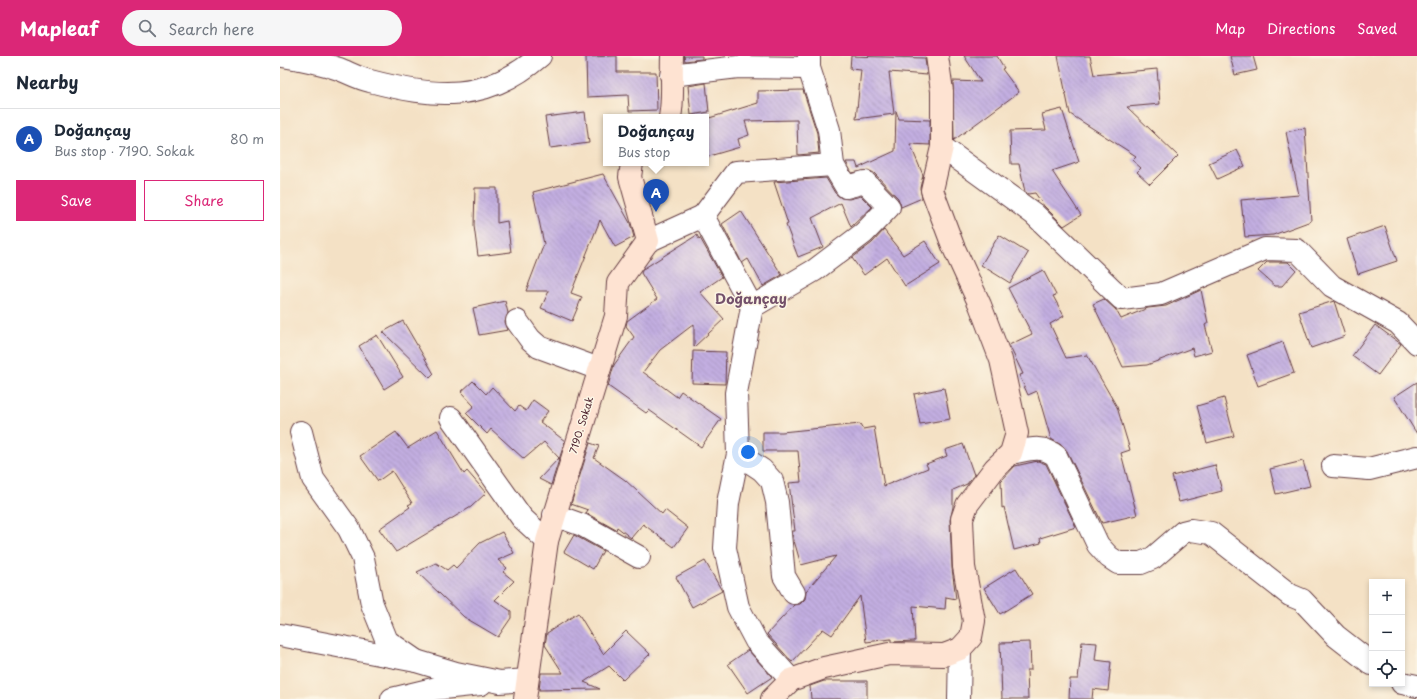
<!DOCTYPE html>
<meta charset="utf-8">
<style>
:root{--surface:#fff;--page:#f6f6f7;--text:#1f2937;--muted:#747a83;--line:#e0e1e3;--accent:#db2777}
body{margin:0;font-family:"Playpen Sans",sans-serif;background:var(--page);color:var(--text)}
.controls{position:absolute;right:12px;bottom:12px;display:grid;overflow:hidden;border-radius:0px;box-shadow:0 2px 6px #0003}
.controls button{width:36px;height:36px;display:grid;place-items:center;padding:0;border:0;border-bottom:1px solid var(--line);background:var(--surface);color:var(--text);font:20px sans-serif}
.you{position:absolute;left:468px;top:396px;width:14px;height:14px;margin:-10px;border:3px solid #fff;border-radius:50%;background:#1a73e8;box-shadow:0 0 0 6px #1a73e833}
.badge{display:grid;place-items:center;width:26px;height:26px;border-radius:50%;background:var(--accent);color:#fff;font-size:13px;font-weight:700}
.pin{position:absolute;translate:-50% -33px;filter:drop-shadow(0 1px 2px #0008)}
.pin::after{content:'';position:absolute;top:21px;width:14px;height:12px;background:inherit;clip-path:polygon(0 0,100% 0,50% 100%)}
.popup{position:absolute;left:323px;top:58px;width:106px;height:52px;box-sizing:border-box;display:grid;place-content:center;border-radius:0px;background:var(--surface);filter:drop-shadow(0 1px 3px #0005);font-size:13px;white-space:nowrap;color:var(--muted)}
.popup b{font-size:15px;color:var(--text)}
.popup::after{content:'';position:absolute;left:50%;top:100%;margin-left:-8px;border:8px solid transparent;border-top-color:var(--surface)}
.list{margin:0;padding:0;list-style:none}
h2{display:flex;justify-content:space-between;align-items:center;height:52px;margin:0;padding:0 16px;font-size:17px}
h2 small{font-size:13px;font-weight:400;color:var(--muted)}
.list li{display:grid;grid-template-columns:26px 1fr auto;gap:12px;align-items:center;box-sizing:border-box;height:60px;padding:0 16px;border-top:1px solid var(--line)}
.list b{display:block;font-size:15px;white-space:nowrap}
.list p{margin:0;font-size:13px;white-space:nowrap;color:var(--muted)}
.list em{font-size:13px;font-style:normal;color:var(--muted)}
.actions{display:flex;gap:8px;padding:12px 16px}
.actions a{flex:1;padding:9px 0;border:1px solid var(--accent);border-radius:0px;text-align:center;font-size:14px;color:var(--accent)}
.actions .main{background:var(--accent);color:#fff}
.icon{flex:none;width:22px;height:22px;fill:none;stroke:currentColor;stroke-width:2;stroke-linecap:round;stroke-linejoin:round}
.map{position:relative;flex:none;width:1137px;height:643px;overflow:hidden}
header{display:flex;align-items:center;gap:24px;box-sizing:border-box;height:56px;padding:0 20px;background:var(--accent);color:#fff}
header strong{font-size:19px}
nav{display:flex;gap:22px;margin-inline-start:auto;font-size:14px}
.search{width:280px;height:36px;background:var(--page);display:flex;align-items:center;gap:10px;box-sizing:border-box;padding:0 14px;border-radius:22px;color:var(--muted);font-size:15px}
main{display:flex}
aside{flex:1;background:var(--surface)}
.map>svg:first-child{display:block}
</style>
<header>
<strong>Mapleaf</strong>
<div class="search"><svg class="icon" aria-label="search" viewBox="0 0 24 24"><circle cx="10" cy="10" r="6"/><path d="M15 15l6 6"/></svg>Search here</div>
<nav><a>Map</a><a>Directions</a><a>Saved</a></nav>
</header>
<main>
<aside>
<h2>Nearby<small></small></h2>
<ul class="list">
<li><span class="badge" style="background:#1a4fb4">A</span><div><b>Doğançay</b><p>Bus stop · 7190. Sokak</p></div><em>80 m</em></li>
</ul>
<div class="actions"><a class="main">Save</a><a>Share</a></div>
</aside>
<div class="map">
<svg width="1137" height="643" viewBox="0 0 1137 643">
<defs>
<pattern id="building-back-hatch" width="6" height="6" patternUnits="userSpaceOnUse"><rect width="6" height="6" fill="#c2aee1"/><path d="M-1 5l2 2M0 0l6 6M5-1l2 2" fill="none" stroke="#a08db7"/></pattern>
</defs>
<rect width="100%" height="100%" fill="#fcf5e5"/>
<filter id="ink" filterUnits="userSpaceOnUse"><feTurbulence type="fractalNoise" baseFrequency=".025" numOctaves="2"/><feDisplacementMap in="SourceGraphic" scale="8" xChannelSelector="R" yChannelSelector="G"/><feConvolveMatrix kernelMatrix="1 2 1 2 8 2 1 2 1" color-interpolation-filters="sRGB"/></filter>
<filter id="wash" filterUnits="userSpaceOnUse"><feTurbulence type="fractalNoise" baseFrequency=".012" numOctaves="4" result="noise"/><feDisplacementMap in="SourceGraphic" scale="16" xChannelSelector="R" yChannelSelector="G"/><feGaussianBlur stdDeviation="0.9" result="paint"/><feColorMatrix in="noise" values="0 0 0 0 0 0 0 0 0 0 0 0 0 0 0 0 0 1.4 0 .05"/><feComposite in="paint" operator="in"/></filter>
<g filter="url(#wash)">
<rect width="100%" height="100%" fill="#f4e1c5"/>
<g id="blocks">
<g fill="url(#building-back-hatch)">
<path d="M337 0V16H376L377 54 349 55 348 39 307 41 306 1Z"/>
<path d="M404 0H422V3L405 5Z"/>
<path d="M571 0 645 2 647 19 609 16 614 58 576 63 581 14 570 13Z"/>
<path d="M684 0H717L724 12 722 13 739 36 674 84 673 25 701 26Z"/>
<path d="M778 0H810L814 19 877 13 880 48 847 51 898 100 870 128 857 116 861 112 852 104 856 100 790 58Z"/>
<path d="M950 0H973L977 14 955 19Z"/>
<path d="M426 27 429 56 411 59 408 30Z"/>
<path d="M523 34 537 77 539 97 518 99 517 64 465 65 469 79 458 83 460 91 426 101V63L478 47V35Z"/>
<path d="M782 53 799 106 772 115 801 159 784 170 764 150 755 137 748 138 745 136 739 108H731L730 75 766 74 762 58Z"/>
<path d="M616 55 619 63 650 64V89L630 88 643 119 640 132 642 142 621 151 618 142 594 117 588 114 572 117 566 106H576L578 112 615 95Z"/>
<path d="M305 56 309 87 270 92 265 61Z"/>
<path d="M1025 72 1031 165 993 179 965 181 961 144 1019 139 1006 76Z"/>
<path d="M957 94 965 110 937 123 929 107Z"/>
<path d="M323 118 350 167 354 181 335 191 320 164 291 237 302 241 292 265 261 252 269 235H246L264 188 253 136Z"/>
<path d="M546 122 555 137 561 142 569 143 581 140 592 151 571 171 561 147 532 162 543 191 518 201 506 169 508 168 494 126Z"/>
<path d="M195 132H217V167L227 165 231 196 198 200 194 170Z"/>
<path d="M461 155 502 219 483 230 468 203 462 207 442 168Z"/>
<path d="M1105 170 1117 205 1078 218 1067 183Z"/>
<path d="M604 174 623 199 645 185 660 208 625 230 607 202 584 219 572 202 592 187Z"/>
<path d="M417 179 419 183 420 182 442 221 420 236 444 263 414 291V268L380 294 363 316 397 341 401 335 441 363 421 391 369 354 366 357 328 330 334 309 354 281 346 270 347 265 377 243 361 217 363 213Z"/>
<path d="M719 179 748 197 730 227 701 209Z"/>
<path d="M987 206H1008L1016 214 1002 230H995L978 215Z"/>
<path d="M763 214 776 239 773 240 784 260 770 268 786 302 807 299 837 351 850 394 841 397 857 459 822 467 787 395 783 390 771 383 757 335 748 339 739 319 743 318 729 289 752 278 728 232Z"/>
<path d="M921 234 928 267 925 269 932 295 914 300 912 292 867 309 843 311 813 248 824 243 836 254 841 263 868 252 886 250Z"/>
<path d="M225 245 228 257 225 266 228 274 199 279 193 252Z"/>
<path d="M1054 245 1065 280 1031 292 1019 256Z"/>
<path d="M123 265 154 318 150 322 103 276Z"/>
<path d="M1095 269 1121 288 1098 319 1072 300Z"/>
<path d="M97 279 123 321 104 333 79 290Z"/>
<path d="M1003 286 1014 317 978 330 967 299Z"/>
<path d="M413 295 446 296 445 328 412 327Z"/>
<path d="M193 325 206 338 212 331 235 355 239 350 246 355 253 344 268 355 260 366 285 385 271 429 259 423 279 402 264 386 244 403 211 373 207 378 186 357 194 350 181 336Z"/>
<path d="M1137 326V378L1114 341Z"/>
<path d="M664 332 670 363 640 368 634 338Z"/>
<path d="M944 342 954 380 927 387 917 350Z"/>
<path d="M580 368 583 373 594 371 604 430 648 412 646 408 667 400 665 394 683 388 694 419 687 428 673 434V451L670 464 672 512 676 543 666 541 665 553 633 550 635 585 611 586V583L586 586 580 540 552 579 543 573 512 606 487 578 514 549 520 548 525 543 526 535 556 500 521 509 513 481 512 475H515L509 427 521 426 518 395H483V376H502Z"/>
<path d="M157 374 184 418 187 415 206 437 191 451 116 496 99 473 130 451 128 449 132 447 112 415 98 425 80 400 116 376 128 392Z"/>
<path d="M310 387 319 390 314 402 345 424 382 458 385 454 408 472 394 491 363 468 351 482 337 471 336 474 306 457 308 454 291 448Z"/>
<path d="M758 405 766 408 796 471 760 482 761 487 734 494 724 451 722 452 721 425 735 410Z"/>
<path d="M1023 405 1030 430 996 438 990 413Z"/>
<path d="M935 409 942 435 899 446 892 420Z"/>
<path d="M222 476 234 497 218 504 227 512 223 516 234 525 215 544 231 555V562L218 581 184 561 137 516 156 507 167 514 173 509 176 512 200 487Z"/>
<path d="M294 479 323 495 313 513 284 496Z"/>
<path d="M425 505 442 535 412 551 396 521Z"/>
<path d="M736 512 752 538 720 558 704 532Z"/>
<path d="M298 557 323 598 346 575 370 598 343 624 329 610 304 626 320 633 259 634 261 617H283L265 589 267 577Z"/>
<path d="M750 586 751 614H747L748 643H722L720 587Z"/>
<path d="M802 586 817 587 815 604 831 606 828 635 813 633 812 643H789L790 623H798Z"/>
<path d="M468 594 492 621 468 637 448 608Z"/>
<path d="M544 625H587V643H531L530 630Z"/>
</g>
</g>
</g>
<g filter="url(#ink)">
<use href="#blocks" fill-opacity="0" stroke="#643c42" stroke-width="1"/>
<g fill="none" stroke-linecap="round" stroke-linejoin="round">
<defs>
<g id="street">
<path d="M2 0C21 3 41 7 59 13 69 17 80 23 90 25 155 42 206 47 260 0"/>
<path d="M391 19 458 11 529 12"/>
<path d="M662 91 754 158 842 243 881 238 985 193 1017 194 1052 230 1118 267 1137 287"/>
<path d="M423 160 456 116 553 109"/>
<path d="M368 185 423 160 472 251 456 337 458 398 448 447 445 492 458 551 476 585 511 624"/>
<path d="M472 251 535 214 584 177 609 151 585 126 566 131 553 109 549 74 529 12V0"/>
<path d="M237 265 250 283 259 291 319 313"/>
<path d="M171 362 242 462 267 485"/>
<path d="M21 376 33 423 69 473 83 502 92 548 107 585 136 605"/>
<path d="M731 397C748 394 761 388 776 400L818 489 829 501 838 507H861L873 502 903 476 911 474 931 477 1010 539 1022 544 1056 580 1092 608"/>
<path d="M458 398 482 414 492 425 497 446 504 520 514 537"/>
<path d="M1053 410 1089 413 1137 401"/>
<path d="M274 459 302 469 359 501"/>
<path d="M0 579 136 605 176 617 220 626 247 624"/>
<path d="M1122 627 1137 630"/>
<path d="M112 643 153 633 201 628"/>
<path d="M679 643 680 593"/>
</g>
<g id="secondary">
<path d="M390 61C394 41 391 21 392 0"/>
<path d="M245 643 267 485 336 260 338 227 368 185 350 121 352 107"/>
<path d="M492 643 511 624 544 612 609 598 664 599 680 593 691 581 694 565 684 511 682 463 687 449 715 412 731 397 737 377 721 304 700 249 673 190 652 134 662 91V35L657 0"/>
</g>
</defs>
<use href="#street" stroke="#643c42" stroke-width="24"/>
<use href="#secondary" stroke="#643c42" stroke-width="24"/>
<use href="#street" stroke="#fff" stroke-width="22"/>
<use href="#secondary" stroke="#fee3d2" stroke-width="22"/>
</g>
</g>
<g text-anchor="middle" stroke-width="3" stroke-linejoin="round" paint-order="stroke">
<g font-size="10" fill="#4a1f2b" stroke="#fcf5e5">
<text transform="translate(301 369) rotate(-73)" y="4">7190. Sokak</text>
</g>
<g font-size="14" font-weight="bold" fill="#74516b" stroke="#fcf5e5">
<text x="471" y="248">Doğançay</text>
</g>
</g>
</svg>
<div class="controls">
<button>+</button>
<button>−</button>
<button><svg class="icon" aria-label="locate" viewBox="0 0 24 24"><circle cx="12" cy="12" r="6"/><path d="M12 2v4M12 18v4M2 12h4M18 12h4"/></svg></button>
</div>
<div class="you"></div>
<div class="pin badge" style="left:376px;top:156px;background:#1a4fb4">A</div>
<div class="popup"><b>Doğançay</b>Bus stop</div>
</div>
</main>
